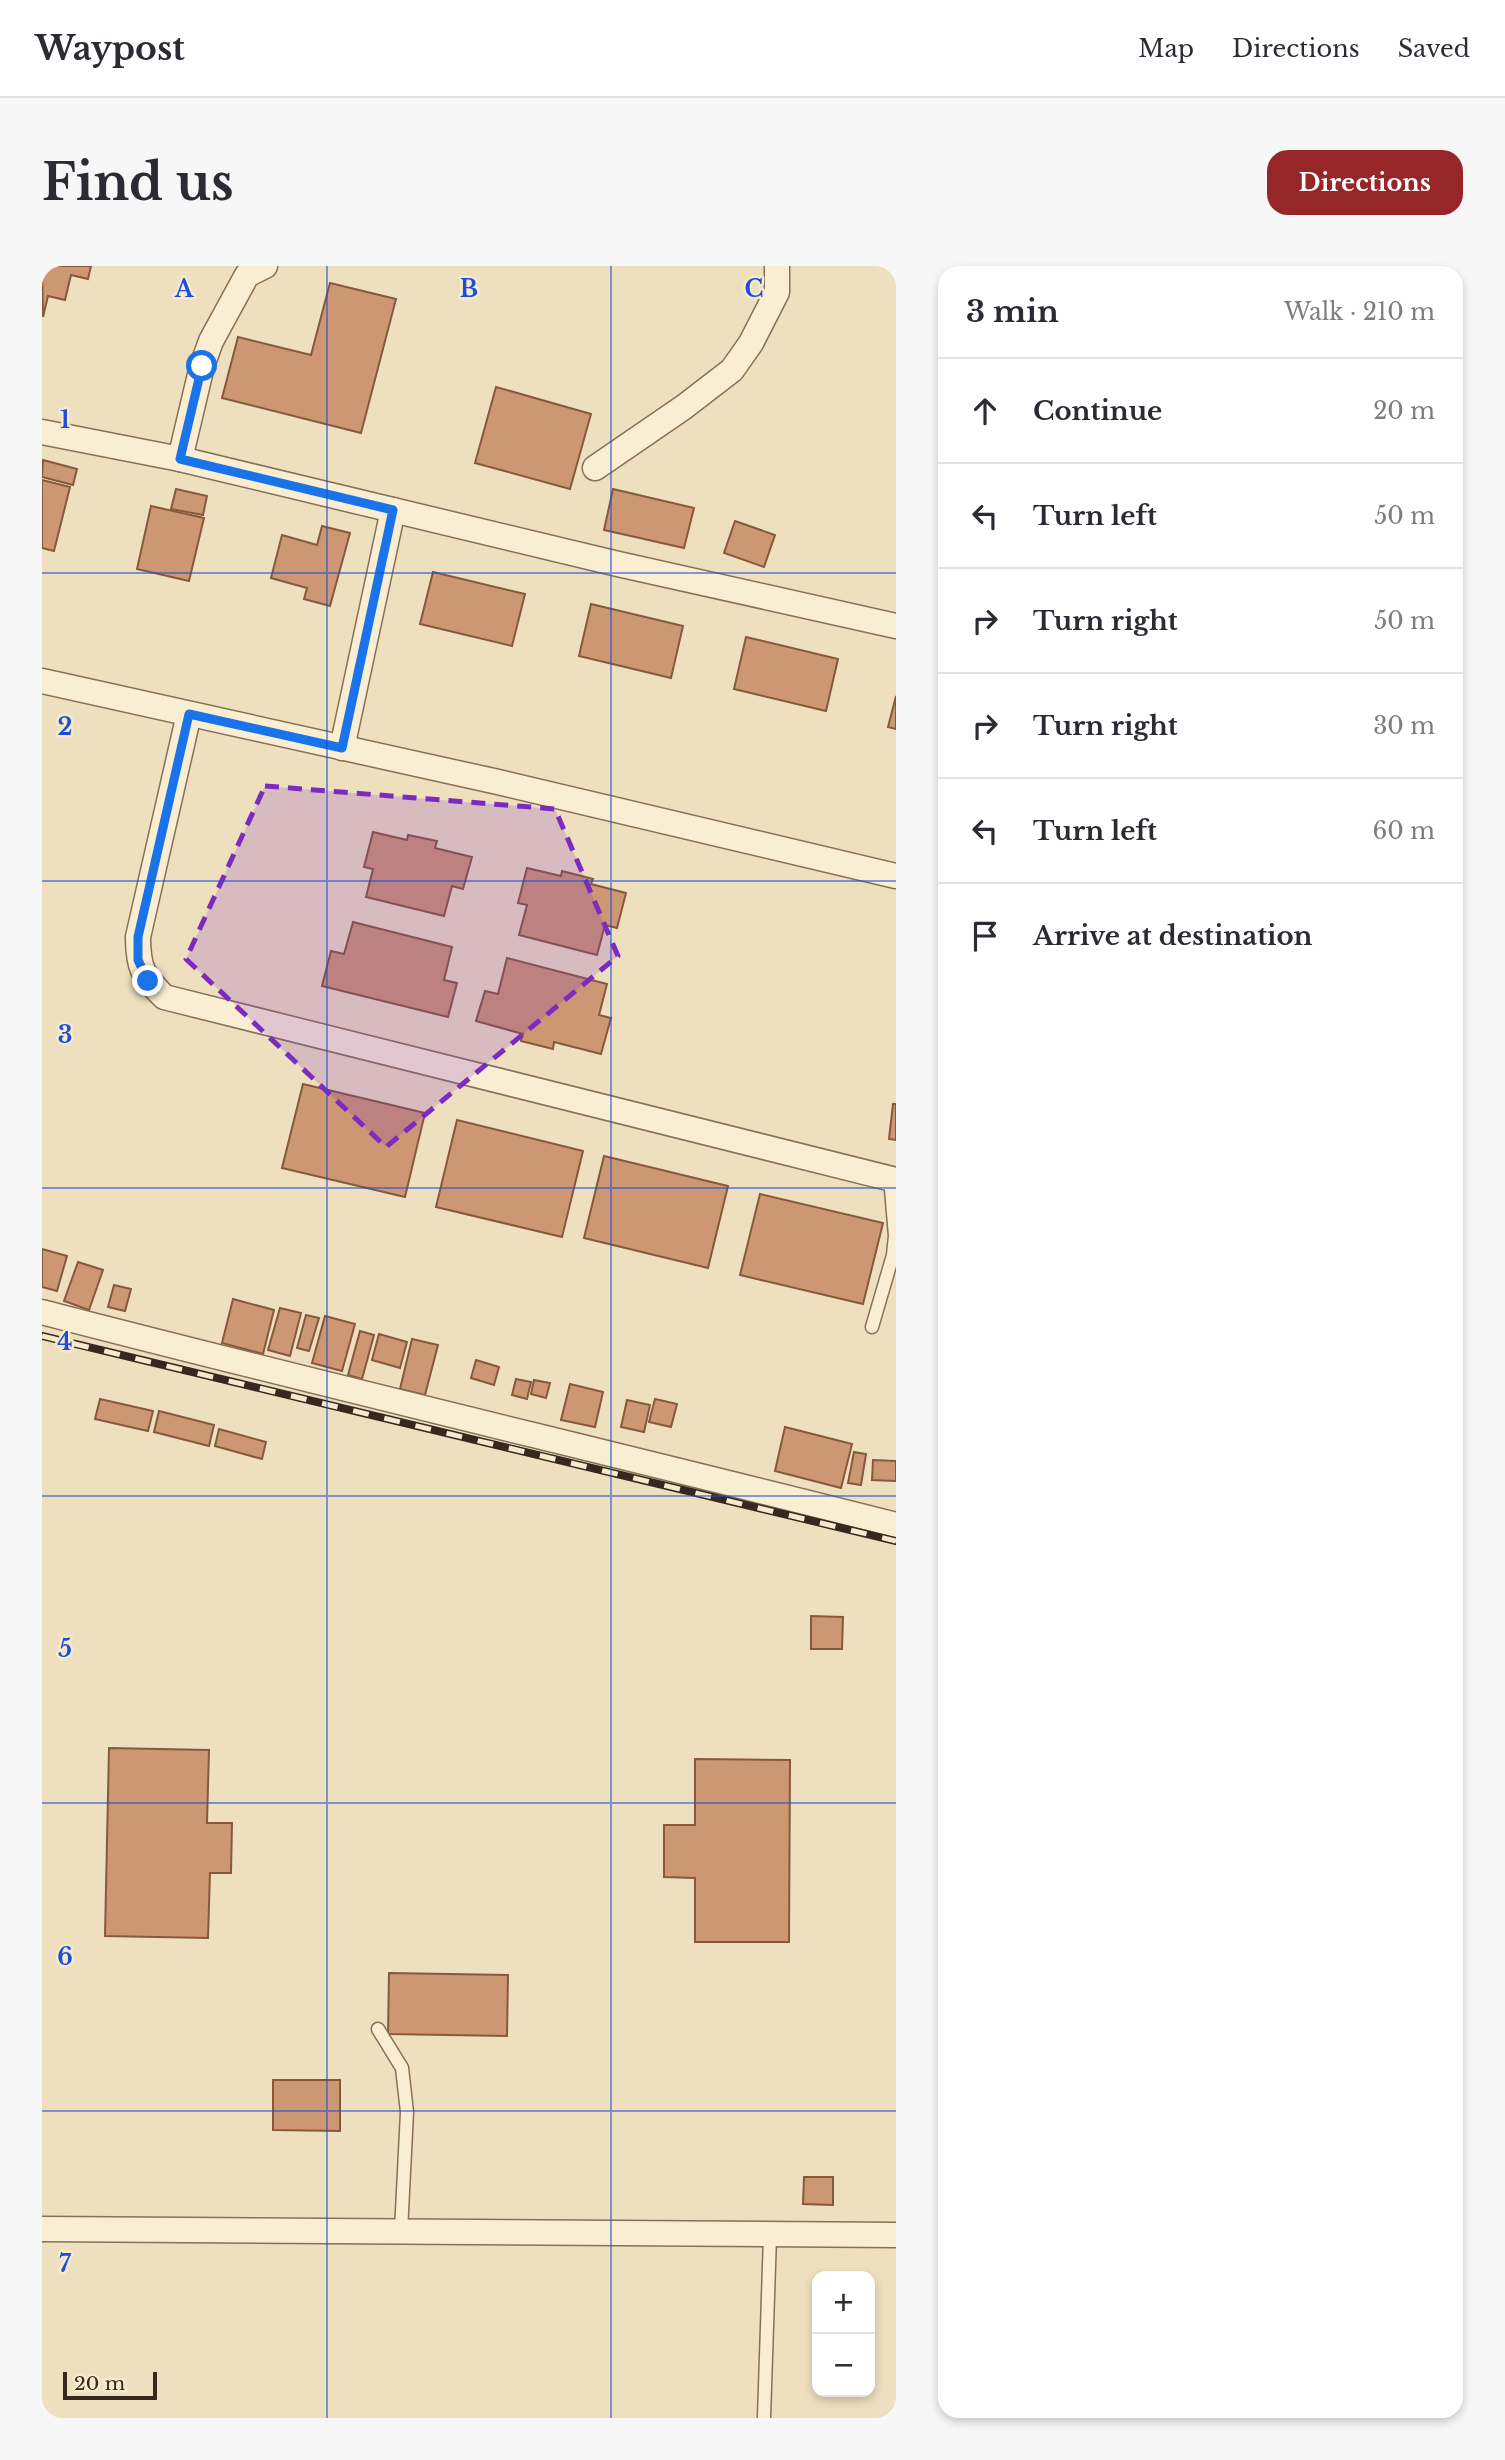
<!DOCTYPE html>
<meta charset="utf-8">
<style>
:root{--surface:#fff;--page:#f7f7f7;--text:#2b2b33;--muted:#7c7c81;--line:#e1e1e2;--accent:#972629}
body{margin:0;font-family:"Libre Baskerville",serif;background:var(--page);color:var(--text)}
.controls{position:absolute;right:21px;bottom:21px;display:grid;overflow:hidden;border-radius:14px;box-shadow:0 4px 10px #0003}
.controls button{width:63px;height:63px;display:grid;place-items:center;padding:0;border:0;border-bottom:2px solid var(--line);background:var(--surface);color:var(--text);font:35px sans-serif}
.scale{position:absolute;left:21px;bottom:18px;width:94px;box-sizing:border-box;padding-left:7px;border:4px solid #36281c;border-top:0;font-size:19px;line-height:24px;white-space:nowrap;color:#36281c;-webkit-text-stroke:5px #f6eace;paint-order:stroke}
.stop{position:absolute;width:21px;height:21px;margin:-16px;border:5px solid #1a73e8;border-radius:50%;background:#fff}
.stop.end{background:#1a73e8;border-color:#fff;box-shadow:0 2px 7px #0008}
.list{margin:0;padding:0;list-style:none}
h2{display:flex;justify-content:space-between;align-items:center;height:91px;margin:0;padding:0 28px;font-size:30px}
h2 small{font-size:23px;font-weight:400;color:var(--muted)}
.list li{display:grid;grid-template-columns:46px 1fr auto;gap:21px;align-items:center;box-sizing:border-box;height:105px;padding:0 28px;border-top:2px solid var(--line)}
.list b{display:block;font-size:26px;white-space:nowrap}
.list em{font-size:23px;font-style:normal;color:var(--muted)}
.icon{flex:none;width:38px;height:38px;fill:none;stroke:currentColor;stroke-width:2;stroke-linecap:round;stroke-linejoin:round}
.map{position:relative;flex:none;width:854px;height:2152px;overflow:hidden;border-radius:21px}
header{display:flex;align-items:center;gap:42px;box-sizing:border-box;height:98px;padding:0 35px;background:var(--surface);border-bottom:2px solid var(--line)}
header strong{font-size:33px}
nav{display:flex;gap:38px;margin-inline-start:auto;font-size:24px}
.intro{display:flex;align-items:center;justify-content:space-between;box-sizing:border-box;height:168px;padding:0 42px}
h1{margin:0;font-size:49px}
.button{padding:18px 32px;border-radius:21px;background:var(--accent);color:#fff;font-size:24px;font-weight:700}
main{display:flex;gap:42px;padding:0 42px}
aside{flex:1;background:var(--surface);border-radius:21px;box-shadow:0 4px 10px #0003}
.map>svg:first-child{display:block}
</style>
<header>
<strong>Waypost</strong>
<nav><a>Map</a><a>Directions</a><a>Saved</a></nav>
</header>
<div class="intro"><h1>Find us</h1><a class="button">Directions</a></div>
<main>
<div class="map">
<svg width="854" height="2152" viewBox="0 0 854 2152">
<rect width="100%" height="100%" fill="#eedfbf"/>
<g fill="#cd9774" stroke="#86593d" stroke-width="2">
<path d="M0 0H49L46 13 29 9 23 34 6 30 1 51Z"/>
<path d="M288 17 354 33 319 167 180 132 196 71 269 89Z"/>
<path d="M454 121 549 148 528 223 433 197Z"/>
<path d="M1 194 35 203 31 219 0 211Z"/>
<path d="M0 214 28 221 12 285 0 282Z"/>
<path d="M134 223 165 230 161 249 129 243Z"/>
<path d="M571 223 652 242 642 282 562 264Z"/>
<path d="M109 240 162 252 147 315 95 303Z"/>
<path d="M693 255 733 269 722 301 682 287Z"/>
<path d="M280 260 308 267 288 340 262 333 265 322 229 312 240 269 275 279Z"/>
<path d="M391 306 483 328 470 380 378 358Z"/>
<path d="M549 338 641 360 629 412 537 390Z"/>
<path d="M704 371 796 393 784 445 692 423Z"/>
<path d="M854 430V463L846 461Z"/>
<path d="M331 566 365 574 366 569 395 575 393 582 430 591 421 623 410 620 402 650 324 631 331 603 322 601Z"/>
<path d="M485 602 519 610 520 605 551 613 549 618 584 627 575 662 563 659 555 689 477 669 485 639 476 637Z"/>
<path d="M311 656 410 681 402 714 415 717 406 751 280 720 289 685 302 688Z"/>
<path d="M465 692 565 718 557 749 569 752 559 788 512 776 511 783 479 775 481 768 434 755 443 725 456 728Z"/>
<path d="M261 818 383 847 363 931 240 902Z"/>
<path d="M851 838H854V874L847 873Z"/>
<path d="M415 854 541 885 520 971 394 941Z"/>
<path d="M562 890 686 920 666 1002 542 972Z"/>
<path d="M718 928 841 957 821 1038 698 1009Z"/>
<path d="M0 983 25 990 15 1025 0 1021Z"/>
<path d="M36 996 61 1004 47 1044 22 1035Z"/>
<path d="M72 1019 89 1023 83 1045 66 1041Z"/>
<path d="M191 1033 232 1044 221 1088 180 1077Z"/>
<path d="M238 1042 259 1047 248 1090 226 1084Z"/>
<path d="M264 1049 277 1052 267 1085 255 1082Z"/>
<path d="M283 1050 313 1058 300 1105 270 1097Z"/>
<path d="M318 1065 332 1069 320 1113 306 1109Z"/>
<path d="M337 1068 365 1076 358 1102 330 1094Z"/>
<path d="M370 1073 396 1079 383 1129 358 1123Z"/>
<path d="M434 1094 457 1101 452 1119 429 1112Z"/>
<path d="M474 1113 489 1116 485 1133 470 1129Z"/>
<path d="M492 1114 508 1117 504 1132 489 1128Z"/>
<path d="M528 1118 561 1126 553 1161 519 1154Z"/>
<path d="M58 1133 111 1145 106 1165 53 1153Z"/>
<path d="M613 1133 635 1138 629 1161 607 1156Z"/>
<path d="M585 1134 608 1139 602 1166 579 1161Z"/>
<path d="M117 1145 172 1159 167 1180 112 1166Z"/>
<path d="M743 1161 810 1178 799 1222 733 1205Z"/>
<path d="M177 1163 224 1176 220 1193 173 1180Z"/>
<path d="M812 1186 824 1188 819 1219 806 1217Z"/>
<path d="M831 1194 854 1195V1215L830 1214Z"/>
<path d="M769 1350 801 1351 800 1383H769Z"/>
<path d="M67 1482 167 1484 165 1557H190L189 1607H168L166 1672 63 1670Z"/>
<path d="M653 1493 748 1494 747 1676H653V1612L622 1611V1559H653Z"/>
<path d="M347 1707 466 1709 465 1770 346 1768Z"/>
<path d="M231 1814H298V1865L231 1864Z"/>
<path d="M762 1911H791V1939L761 1938Z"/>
</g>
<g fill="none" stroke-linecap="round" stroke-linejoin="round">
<defs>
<g id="lane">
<path d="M830 1061 851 989 853 970 848 912"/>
<path d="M336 1763 360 1802 365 1846 359 1965"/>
<path d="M722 2151 728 1970"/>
</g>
<g id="street">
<path d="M0 166 138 193 576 298 854 360"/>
<path d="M138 193 160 100 169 75 205 9 223 0"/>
<path d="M553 202 642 141 690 104 709 77 735 26V0"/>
<path d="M0 415 456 516 854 610"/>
<path d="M147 448 96 671C96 703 101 709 122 731L854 914"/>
<path d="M300 482 351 244"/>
<path d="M0 1046C284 1120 570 1187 854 1259"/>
<path d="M0 1963 854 1969"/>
</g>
</defs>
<use href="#lane" stroke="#877057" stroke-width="15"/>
<use href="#street" stroke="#877057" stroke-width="27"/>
<use href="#lane" stroke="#f9edd2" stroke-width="12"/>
<use href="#street" stroke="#f9edd2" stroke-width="24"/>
<defs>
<path id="rail" d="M0 1070 854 1275"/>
</defs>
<use href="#rail" stroke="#36281c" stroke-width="8"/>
<use href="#rail" stroke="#f6eace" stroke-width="5" stroke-dasharray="16" stroke-linecap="butt"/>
</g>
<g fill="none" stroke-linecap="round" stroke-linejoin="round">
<path stroke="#1a73e8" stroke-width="9" d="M106 715 96 694V671L147 448 300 482 351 244 138 193 160 100"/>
</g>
<path fill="#7b2cbf" fill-opacity="0.2" stroke="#7b2cbf" stroke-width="5" stroke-dasharray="14 9" stroke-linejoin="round" d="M223 520 513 543 576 690 344 881 144 693Z"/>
<path fill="none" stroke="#1d4ed8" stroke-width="2" stroke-opacity="0.55" d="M285 0V2152M569 0V2152M0 307H854M0 615H854M0 922H854M0 1230H854M0 1537H854M0 1845H854"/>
<g font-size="23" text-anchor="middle" font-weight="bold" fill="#1d4ed8" stroke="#f6eace" stroke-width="5" stroke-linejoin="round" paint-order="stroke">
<text x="142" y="31">A</text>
<text x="427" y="31">B</text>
<text x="712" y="31">C</text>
<text x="23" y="162">1</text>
<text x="23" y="469">2</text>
<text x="23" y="777">3</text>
<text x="23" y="1084">4</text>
<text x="23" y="1391">5</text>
<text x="23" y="1699">6</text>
<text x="23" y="2006">7</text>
</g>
</svg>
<div class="controls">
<button>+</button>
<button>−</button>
</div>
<div class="scale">20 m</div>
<div class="stop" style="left:160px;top:100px"></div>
<div class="stop end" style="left:106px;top:715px"></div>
</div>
<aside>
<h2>3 min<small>Walk · 210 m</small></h2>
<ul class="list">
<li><svg class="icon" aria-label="ahead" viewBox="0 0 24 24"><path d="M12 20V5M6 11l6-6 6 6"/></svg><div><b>Continue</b></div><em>20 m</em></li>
<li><svg class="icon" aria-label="left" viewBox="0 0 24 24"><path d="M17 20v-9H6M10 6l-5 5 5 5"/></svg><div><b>Turn left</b></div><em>50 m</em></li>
<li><svg class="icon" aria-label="right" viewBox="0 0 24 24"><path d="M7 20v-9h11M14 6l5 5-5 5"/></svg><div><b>Turn right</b></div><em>50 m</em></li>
<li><svg class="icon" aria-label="right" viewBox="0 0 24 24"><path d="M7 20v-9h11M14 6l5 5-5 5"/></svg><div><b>Turn right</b></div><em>30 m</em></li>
<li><svg class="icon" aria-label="left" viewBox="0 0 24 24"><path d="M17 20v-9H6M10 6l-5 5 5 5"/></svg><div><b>Turn left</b></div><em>60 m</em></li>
<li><svg class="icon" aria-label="arrive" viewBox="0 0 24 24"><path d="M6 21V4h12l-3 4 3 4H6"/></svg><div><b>Arrive at destination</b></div></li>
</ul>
</aside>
</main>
